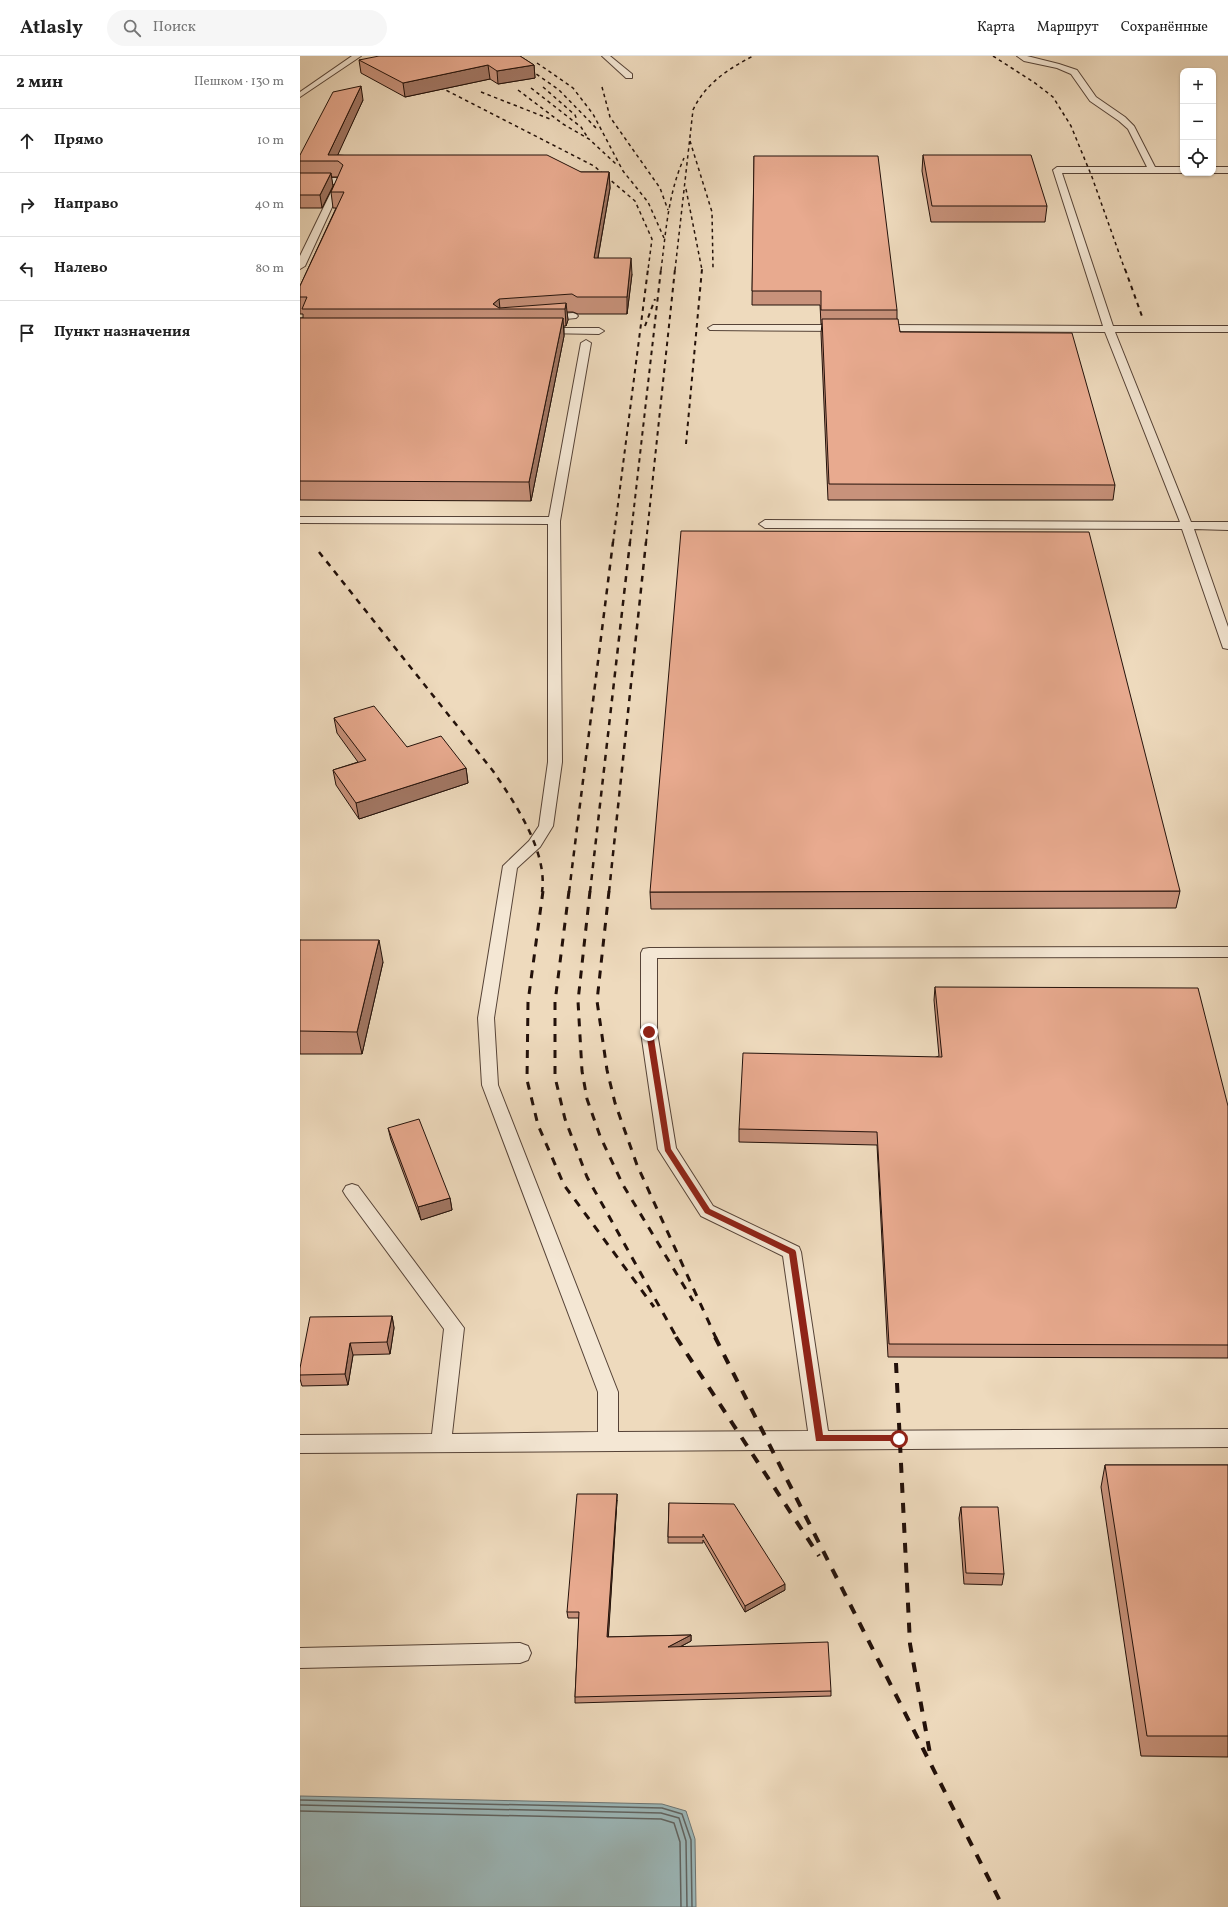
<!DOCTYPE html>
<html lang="ru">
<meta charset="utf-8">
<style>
:root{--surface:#fff;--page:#f6f6f6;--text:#222;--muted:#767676;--line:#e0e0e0}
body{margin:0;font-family:Vollkorn,serif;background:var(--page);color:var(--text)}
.controls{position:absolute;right:12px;top:12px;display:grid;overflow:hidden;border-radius:8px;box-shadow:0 1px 3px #0004}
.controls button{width:36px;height:36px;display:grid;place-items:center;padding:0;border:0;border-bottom:1px solid var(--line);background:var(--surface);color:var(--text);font:20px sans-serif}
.stop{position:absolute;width:12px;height:12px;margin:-9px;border:3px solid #8f2418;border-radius:50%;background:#fff}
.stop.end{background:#8f2418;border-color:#fff;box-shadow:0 1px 4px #0008}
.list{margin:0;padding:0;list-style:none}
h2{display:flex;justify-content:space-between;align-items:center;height:52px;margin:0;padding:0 16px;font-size:17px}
h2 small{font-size:13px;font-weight:400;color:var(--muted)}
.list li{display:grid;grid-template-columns:26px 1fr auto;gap:12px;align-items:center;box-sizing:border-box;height:64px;padding:0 16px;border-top:1px solid var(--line)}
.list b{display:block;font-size:15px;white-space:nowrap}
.list em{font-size:13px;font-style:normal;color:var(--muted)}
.icon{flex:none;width:22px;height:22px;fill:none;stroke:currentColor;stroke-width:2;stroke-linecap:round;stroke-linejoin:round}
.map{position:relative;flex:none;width:928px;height:1851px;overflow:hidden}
header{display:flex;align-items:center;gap:24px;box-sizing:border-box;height:56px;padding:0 20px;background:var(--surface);border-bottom:1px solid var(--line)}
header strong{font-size:19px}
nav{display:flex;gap:22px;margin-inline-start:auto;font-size:14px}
.search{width:280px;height:36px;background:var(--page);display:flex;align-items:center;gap:10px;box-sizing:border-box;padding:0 14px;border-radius:22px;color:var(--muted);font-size:15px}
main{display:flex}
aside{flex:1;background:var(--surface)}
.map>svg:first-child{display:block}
</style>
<header>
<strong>Atlasly</strong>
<div class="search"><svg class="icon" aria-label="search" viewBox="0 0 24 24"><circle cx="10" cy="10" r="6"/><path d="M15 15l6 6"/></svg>Поиск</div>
<nav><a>Карта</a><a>Маршрут</a><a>Сохранённые</a></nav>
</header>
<main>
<aside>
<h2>2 мин<small>Пешком · 130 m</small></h2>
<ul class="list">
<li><svg class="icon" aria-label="ahead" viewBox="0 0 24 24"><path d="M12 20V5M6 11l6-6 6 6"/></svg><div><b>Прямо</b></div><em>10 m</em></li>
<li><svg class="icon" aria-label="right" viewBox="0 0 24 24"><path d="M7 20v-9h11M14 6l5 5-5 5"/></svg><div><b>Направо</b></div><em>40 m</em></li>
<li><svg class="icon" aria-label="left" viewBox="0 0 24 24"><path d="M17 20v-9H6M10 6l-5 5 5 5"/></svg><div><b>Налево</b></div><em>80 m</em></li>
<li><svg class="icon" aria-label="arrive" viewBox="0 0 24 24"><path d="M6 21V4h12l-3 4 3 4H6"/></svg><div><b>Пункт назначения</b></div></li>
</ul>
</aside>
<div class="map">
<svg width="928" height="1851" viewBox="0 0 928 1851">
<rect width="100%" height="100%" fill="#eedabd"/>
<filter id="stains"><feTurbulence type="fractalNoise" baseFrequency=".005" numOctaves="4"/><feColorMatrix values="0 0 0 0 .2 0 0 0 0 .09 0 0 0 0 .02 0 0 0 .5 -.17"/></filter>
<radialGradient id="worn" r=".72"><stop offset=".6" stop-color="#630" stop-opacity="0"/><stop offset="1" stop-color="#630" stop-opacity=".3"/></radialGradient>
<path fill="#9cb8ba" stroke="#6c7574" d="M0 1740 362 1748 386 1755 395 1783 396 1851H0Z"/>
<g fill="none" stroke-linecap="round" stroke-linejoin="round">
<g stroke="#606462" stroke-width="1.5">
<path d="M0 1744 362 1752 382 1758 391 1784 392 1851"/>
<path d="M0 1749 361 1757 379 1762 386 1785 387 1851"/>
<path d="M0 1755 361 1763 374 1767 380 1786 381 1851"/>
</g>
<defs>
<g id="lane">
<path d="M52 0H61L0 41V36Z"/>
<path d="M302 0H310L332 18V22H326Z"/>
<path d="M717 0H727L759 8 777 14 796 41 825 61 834 70 855 111H883V117H762L813 270H928V276H815L891 466H928V474L894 473 928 571V593L923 592 922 589 882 473 465 472 459 468 465 464 880 466 805 276 578 275 573 272 578 269 803 270 753 114 757 111H847L828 73 819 65 790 45 771 18 757 12 724 5Z"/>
<rect x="913" y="111" width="15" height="6"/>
<path d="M0 122H40L44 125 5 210 0 213V200L35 128H0Z"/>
<path d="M273 257 276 258 278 260 276 262 245 265 240 262 245 259Z"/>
<path d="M413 269H542L547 272 542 275 410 274 408 272Z"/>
<path d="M244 272H299L304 275 299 278 241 277 239 275Z"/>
<path d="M286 284 291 287 260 465 262 706 253 770 240 791 217 812 194 962 198 1029 318 1336V1376L508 1375 483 1200 401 1160 358 1093 341 976V897L343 893 349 892 928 891V901L357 902V976L376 1092 413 1150 499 1191 501 1196 528 1375 928 1373V1391L0 1397V1379L132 1378 144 1273 46 1140 43 1135 46 1130 52 1128 58 1130 164 1272 152 1378 298 1376V1336L182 1029 178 962 203 810 229 785 239 770 248 706V468L0 467V461H249L281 287Z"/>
<path d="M220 1587 228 1590 231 1597 228 1604 220 1607 0 1612V1592Z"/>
</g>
</defs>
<use href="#lane" stroke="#564337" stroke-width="2"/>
<use href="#lane" fill="#f4e7d4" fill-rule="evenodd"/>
<g stroke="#23110a" stroke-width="1.5" stroke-dasharray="3.5 3.5" stroke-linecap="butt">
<path d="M693 0 735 27 753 41 771 70 792 121 825 214"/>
<path d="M237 7 273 32 293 58 323 115 348 146 364 182"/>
<path d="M225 10 259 34 298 74"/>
<path d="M134 28 294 110 335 145 352 183 348 214"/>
<path d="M243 31 275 59 277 64"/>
<path d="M302 31 310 61 360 132 368 154"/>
<path d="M231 32 281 71 288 82"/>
<path d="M218 34 263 68 289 83 317 109"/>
<path d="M181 36 250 63"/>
<path d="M390 85 412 156 413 212"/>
<path d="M386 133 402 214"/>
<path d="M361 214C366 175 368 138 384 102"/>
<path d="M375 214 393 54C405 28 428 13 453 0"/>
</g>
<g stroke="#23110a" stroke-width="2" stroke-dasharray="4.5 4.5" stroke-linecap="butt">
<path d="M825 213 843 263"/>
<path d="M345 270 355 243"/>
<path d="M386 388 402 213"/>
<path d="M313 487 348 213"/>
<path d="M330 487 361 213"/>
<path d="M346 487 375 213"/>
</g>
<g stroke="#23110a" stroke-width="2.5" stroke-dasharray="6 6" stroke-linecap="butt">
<path d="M19 496 193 715C215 747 248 796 242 836"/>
<path d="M269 836 313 486"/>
<path d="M290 836 330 486"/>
<path d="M309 836 346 486"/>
</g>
<g stroke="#23110a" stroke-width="3" stroke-dasharray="8 8" stroke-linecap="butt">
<path d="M243 835 228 946 227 1024 238 1069 264 1129 354 1251"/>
<path d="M269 835 255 946V1021L265 1063 287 1121 377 1282"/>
<path d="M290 835 278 945 282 1015 287 1043 300 1080 323 1129 393 1245"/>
<path d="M309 835 297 945 307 1014 315 1047 337 1109 416 1282"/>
</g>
<g stroke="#23110a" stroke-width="4" stroke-dasharray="10 10" stroke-linecap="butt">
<path d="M376 1281 519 1500"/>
<path d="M415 1281 703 1851"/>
<path d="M596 1307 610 1588 631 1703"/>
</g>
</g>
<g fill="#c8927b" stroke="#23110a">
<path d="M220 0 234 9 235 22 198 28 190 23 105 41 61 17 59 4Z"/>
<path d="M63 44 37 99 281 116H309L310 132 298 202 332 218 327 258H278L273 256H267L268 264 266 270H264V280L231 445 0 444V262H3V258H0V230L36 152H33L31 136 38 121H31L33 130 22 152H0V99Z"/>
<path d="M623 99 747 150 745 166H631L622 115Z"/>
<path d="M454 100 597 254V263L600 276 815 429 813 444H528L521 277 522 268H521L520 249H452Z"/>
<path d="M34 662 107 691 166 712 168 727 59 763 36 729 33 714 58 706 37 677Z"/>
<path d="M880 835 876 852 351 853 350 836Z"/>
<path d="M0 884 83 906 62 998H0Z"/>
<path d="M635 931 928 1050V1302L588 1301 577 1089 439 1086V1073L639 1000 634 944Z"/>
<path d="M88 1072 150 1142 152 1154 121 1164 91 1084Z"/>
<path d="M92 1260 94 1272 90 1298 53 1299 48 1329 2 1330 0 1323V1312Z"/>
<path d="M805 1409H928V1701L841 1700 801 1431Z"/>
<path d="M317 1444 308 1581 391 1579V1585L380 1591 531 1635V1640L275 1647V1641L279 1562H268L267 1556Z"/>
<path d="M369 1447 485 1534 445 1556 403 1484V1487H368V1481Z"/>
<path d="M661 1451 704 1518 702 1529 664 1528 659 1462Z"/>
</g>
<g fill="#a27764" stroke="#23110a">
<path d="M188 9 190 23 105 41 103 27Z"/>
<path d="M234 9 235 22 198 28 197 15Z"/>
<path d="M61 30 63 44 35 105 28 99Z"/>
<path d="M309 116 310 132 295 218 294 202Z"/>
<path d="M31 117 33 130 22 152 20 139Z"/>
<path d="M331 202 332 218 327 258V241Z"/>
<path d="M199 243 200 253 193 248Z"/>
<path d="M266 247 268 264 266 270 265 253Z"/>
<path d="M263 262 264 280 231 445 229 426Z"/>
<path d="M166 712 168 727 59 763 56 747Z"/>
<path d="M79 884 83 906 62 998 57 976Z"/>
<path d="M150 1142 152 1154 121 1164 118 1151Z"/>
<path d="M92 1260 94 1272 90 1298 87 1286Z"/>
<path d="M50 1287 53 1299 48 1329 45 1318Z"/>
<path d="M317 1438V1444L308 1587 307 1581Z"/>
<path d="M485 1528V1534L445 1556V1550Z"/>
<path d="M391 1579V1585L368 1597V1591Z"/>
</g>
<g fill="#e8aa8f" stroke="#23110a">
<path d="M79 0H220L234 9 197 15 188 9 103 27 59 4Z"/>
<path d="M61 30 28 99H247L281 116H309L294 202H331L327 241H277L272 238 199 243 193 248 199 252 266 247 265 253H2L7 241H0V230L44 136H31L43 109 38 105H0V99L33 36Z"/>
<path d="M623 99H731L747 150H632Z"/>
<path d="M454 100H578L597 254H521V235H452Z"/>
<path d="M0 117H31L20 139H0Z"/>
<path d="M0 262H263L229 426 0 425Z"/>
<path d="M522 263H598L600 276 772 277 815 429 529 428Z"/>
<path d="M381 475 789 476 880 835 350 836Z"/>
<path d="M74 650 107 691 141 680 166 712 56 747 33 714 66 704 34 662Z"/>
<path d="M0 884H79L57 976 0 975Z"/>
<path d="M635 931 898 932 928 1050V1289L589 1288 577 1076 439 1073 443 997 642 1001Z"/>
<path d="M119 1063 150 1142 118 1151 88 1072Z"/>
<path d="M92 1260 87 1286 50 1287 45 1318 0 1319V1312L10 1261Z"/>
<path d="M805 1409H928V1680H847Z"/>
<path d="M277 1438H317L307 1581 391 1579 368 1591 528 1586 531 1635 275 1641 279 1556H267Z"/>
<path d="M369 1447 434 1448 485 1528 445 1550 403 1478V1481H368Z"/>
<path d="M661 1451H698L704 1518 666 1517Z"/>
</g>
<path fill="#8f2418" d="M349 974 353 976 371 1093 410 1153 495 1194 496 1196 523 1379H599L602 1381V1385H516L489 1198 405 1157 365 1095 346 976Z"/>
<rect width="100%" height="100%" filter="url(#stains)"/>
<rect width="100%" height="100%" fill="url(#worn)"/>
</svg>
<div class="controls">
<button>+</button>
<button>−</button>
<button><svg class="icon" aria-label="locate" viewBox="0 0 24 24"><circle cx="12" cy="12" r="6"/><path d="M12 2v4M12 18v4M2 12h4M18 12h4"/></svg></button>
</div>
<div class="stop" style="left:599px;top:1383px"></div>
<div class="stop end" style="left:349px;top:976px"></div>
</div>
</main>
